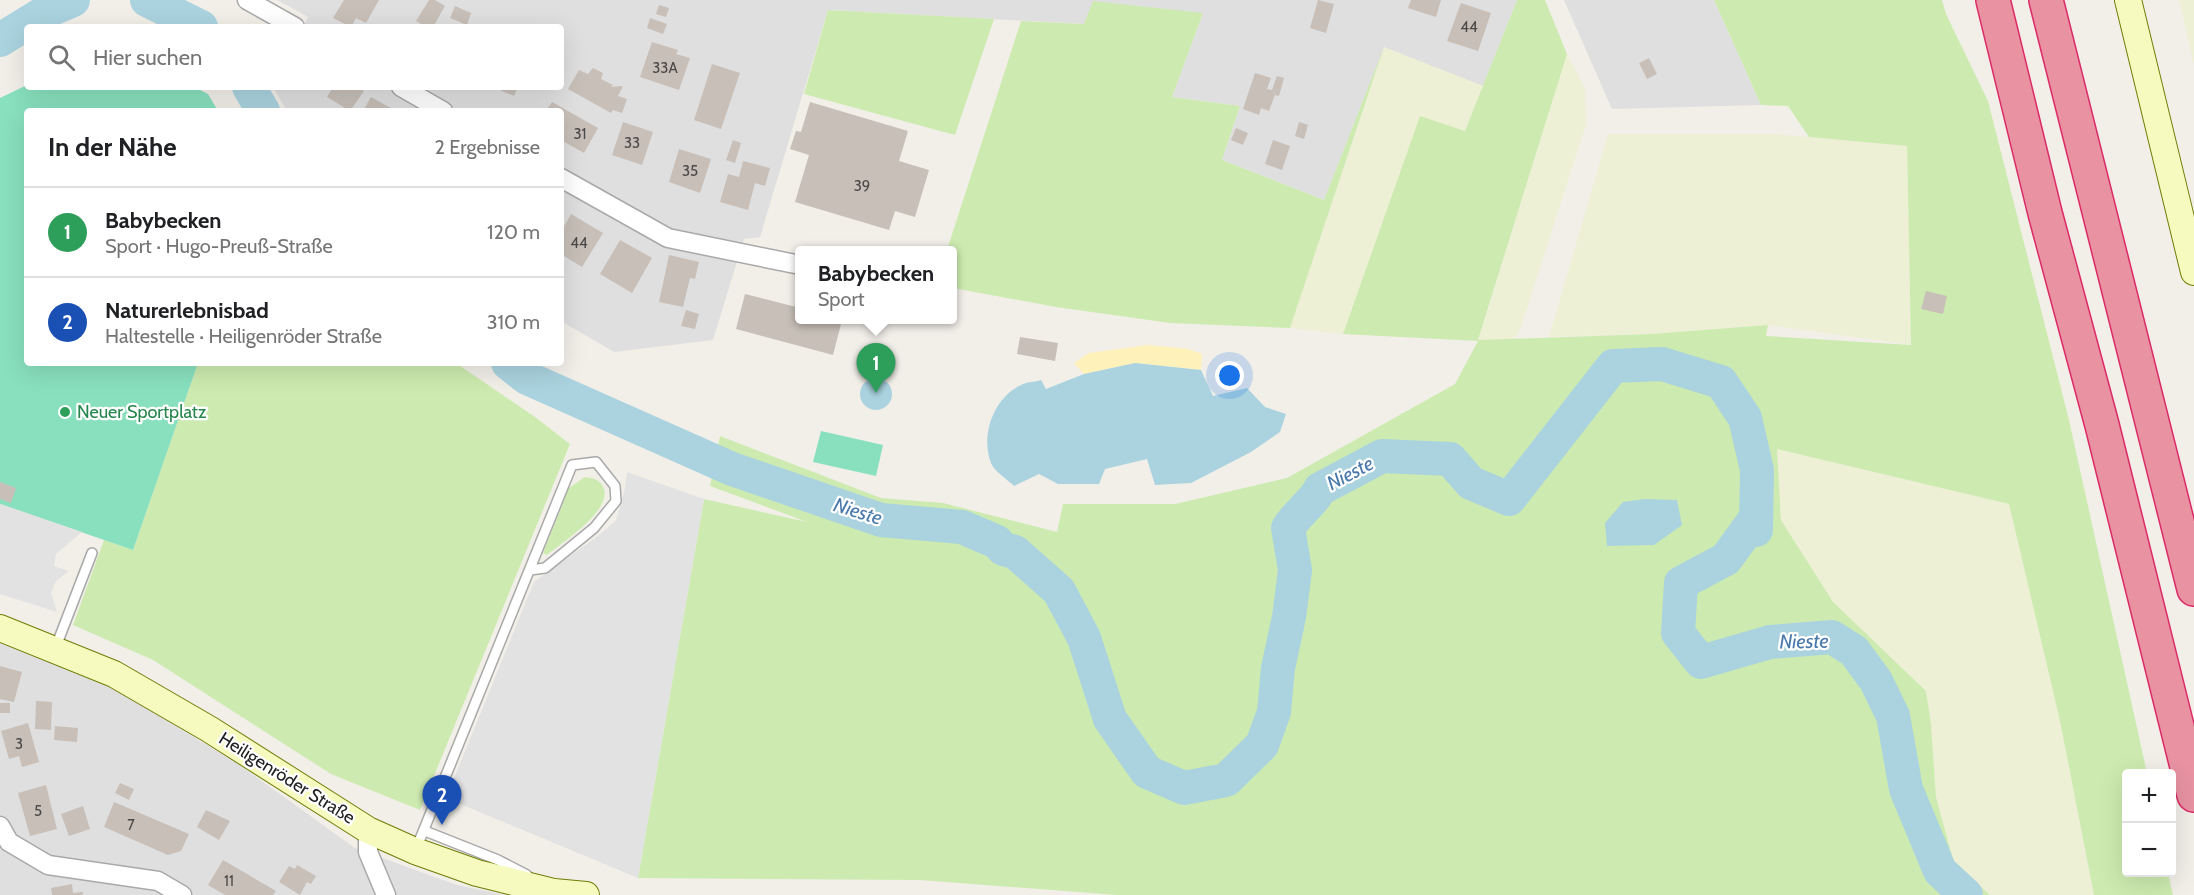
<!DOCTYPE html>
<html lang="de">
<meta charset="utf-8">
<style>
:root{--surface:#fff;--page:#f2f2f2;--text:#202124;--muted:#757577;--line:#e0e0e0;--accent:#ea580c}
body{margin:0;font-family:Cabin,sans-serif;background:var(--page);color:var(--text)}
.controls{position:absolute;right:18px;bottom:18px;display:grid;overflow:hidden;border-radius:6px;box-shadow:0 6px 24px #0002}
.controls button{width:54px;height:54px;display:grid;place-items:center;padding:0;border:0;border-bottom:2px solid var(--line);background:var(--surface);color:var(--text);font:30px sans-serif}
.you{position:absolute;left:1230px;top:376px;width:21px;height:21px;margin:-15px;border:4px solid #fff;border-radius:50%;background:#1a73e8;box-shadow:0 0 0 9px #1a73e833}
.badge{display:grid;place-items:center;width:39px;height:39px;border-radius:50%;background:var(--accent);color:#fff;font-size:20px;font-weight:700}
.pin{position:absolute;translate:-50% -50px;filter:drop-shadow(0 2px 3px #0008)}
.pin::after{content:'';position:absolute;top:32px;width:21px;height:18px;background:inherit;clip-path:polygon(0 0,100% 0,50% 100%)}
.popup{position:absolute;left:795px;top:246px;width:162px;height:78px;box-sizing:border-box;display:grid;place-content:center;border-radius:6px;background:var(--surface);filter:drop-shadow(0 2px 4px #0005);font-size:20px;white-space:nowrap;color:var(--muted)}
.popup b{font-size:22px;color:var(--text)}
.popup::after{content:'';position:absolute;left:50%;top:100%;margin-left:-12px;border:12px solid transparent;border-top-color:var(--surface)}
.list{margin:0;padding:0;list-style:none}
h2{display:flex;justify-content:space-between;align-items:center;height:78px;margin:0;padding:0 24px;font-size:26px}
h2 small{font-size:20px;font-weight:400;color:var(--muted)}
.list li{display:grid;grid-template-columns:39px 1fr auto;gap:18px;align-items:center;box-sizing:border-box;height:90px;padding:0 24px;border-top:2px solid var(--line)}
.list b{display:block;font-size:22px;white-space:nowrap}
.list p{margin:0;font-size:20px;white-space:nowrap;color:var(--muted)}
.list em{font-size:20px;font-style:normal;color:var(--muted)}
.icon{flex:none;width:33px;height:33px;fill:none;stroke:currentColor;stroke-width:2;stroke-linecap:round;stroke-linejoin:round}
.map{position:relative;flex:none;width:2194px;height:895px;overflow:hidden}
.search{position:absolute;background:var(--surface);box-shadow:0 6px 24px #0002;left:24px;top:24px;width:540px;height:66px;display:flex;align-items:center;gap:15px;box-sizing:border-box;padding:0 21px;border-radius:6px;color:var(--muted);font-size:22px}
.panel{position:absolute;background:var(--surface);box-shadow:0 6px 24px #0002;left:24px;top:108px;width:540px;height:258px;border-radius:6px}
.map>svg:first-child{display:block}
</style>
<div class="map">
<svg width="2194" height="895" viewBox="0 0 2194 895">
<rect width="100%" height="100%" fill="#f2efe9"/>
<g fill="#e0dfdf">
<path d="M277 0H1517L1483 86 1384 48 1324 200 1222 160 1240 106 1172 97 1203 13 1084 24 828 10 760 237 744 239 713 340 614 352 561 321V111H287L273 87H561V27H303L308 17Z"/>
<path d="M1564 0H1714L1761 105 1612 109Z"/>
<path d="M0 640 115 689 238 764 355 848 457 885 505 895H0Z"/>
</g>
<g fill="#eef0d5">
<path d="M2179 0H2194V65Z"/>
<path d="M1384 47 1483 86 1465 131 1420 117 1343 334 1290 328Z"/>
<path d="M1567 54 1585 88 1586 125 1519 333 1508 343 1478 341Z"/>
<path d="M1608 134H1776L1907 146 1911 345 1768 325 1651 334 1549 337Z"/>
<path d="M1777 449 2009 504 2060 721 2094 895H1990L1954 863 1936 797 1931 724 1926 691 1833 602 1781 520Z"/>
</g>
<g fill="#cdebb0">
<path d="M1517 0H1545L1567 54 1478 340 1651 334 1768 325 1766 336 1911 345 1907 146 1809 137 1788 106 1761 105 1714 0H1942L1946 14 1988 101 2069 420 2147 773 2126 774V872L2168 873 2173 895H2094L2060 721 2009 504 1777 449 1781 520 1833 602 1926 691 1931 724 1936 797 1954 863 1990 895H1117L919 880 638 878 704 499 807 522 710 486 720 436 881 498 943 503 1057 532 1063 504H1175L1287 478 1455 384 1478 341 1343 334 1420 116 1465 131Z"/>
<path d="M1093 1 1203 13 1172 97 1240 106 1222 160 1324 200 1384 47 1290 328 1170 323 1056 307 953 288 952 250H947L1021 21 1084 24Z"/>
<path d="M828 10 994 19 955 135 804 94Z"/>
<path d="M198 363H456L535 417 570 444 420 810 331 774 153 660 73 625 104 540 133 550Z"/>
<path d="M585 477C594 478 601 480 604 489 611 511 563 542 547 555L543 553 569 488Z"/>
</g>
<path fill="#fff1ba" d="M1148 345 1188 349 1202 354 1201 370 1135 363 1084 374 1074 363 1089 353Z"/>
<g fill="#88e0be">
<path d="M27 85V87H194L208 94 218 111H27V363H198L133 550 0 504V98Z"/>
<path d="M821 431 883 445 876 476 813 462Z"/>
</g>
<g fill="#e2e2e2">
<path d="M627 472 704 499 638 878 446 798 534 582 598 536 616 520 625 489Z"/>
<path d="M0 504 82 532 56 554 54 566 69 571 56 581 51 593 57 612 0 594Z"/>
</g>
<g fill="#aad3df">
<path d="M1135 363 1201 370 1213 396 1247 388 1265 407 1286 414 1280 432 1251 452 1191 483 1155 485 1147 459 1105 469 1099 484H1058L1039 474 1014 486C1008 480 994 471 991 463 980 435 994 396 1023 384 1028 382 1035 382 1041 380L1046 389 1084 374Z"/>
<circle cx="876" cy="394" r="16"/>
<path d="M1644 499 1677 500 1682 525 1654 545 1607 546 1605 523 1623 502Z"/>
</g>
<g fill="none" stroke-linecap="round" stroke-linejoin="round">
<g stroke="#aad3df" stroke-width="34">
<path d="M147 0 201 27"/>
<path d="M0 40 47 11 73 0"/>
<path d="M249 87 263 111"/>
<path d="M508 363 527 378 732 469 881 520 962 527 997 542 1003 549 1015 552 1059 591 1084 638 1110 719 1147 772 1184 788 1226 780 1262 745 1274 712 1278 668 1289 617 1295 570 1288 528C1297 513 1314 502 1320 489L1382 456 1450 459 1471 483 1509 499 1613 366 1662 364 1721 382 1745 418 1757 470 1756 530 1755 519 1726 559 1681 583 1678 633 1701 662 1770 642 1832 637 1854 651 1876 681 1893 716 1906 789 1940 871 1966 895"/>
</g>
</g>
<g fill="#c7bfb8">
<path d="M344 0H379L366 23 356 18 351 27 333 18Z"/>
<path d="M429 0H435L445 6 433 27H427L416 21Z"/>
<path d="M1318 0 1334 4 1326 33 1310 28Z"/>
<path d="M1411 0H1441L1436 17 1408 8Z"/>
<path d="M1461 3 1491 13 1478 51 1447 41Z"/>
<path d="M659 5 669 8 666 17 656 14Z"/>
<path d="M455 6 471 13 467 25 450 18Z"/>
<path d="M650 18 667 24 663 34 647 28Z"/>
<path d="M652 42 678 50 676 54 690 58 679 90 640 77Z"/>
<path d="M1649 58 1657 74 1647 79 1639 63Z"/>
<path d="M712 64 740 73 721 129 694 120Z"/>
<path d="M593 68 603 73 601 79 613 85 611 87 623 86 618 96 627 99 622 113 613 110 611 113 568 89 579 70 588 74Z"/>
<path d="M1255 73 1271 78 1267 89 1272 90 1277 76 1284 78 1279 96 1275 95 1269 111 1261 108 1259 115 1243 109Z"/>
<path d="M333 87H357L364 91 350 111 327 97Z"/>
<path d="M492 87H518L514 96Z"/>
<path d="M371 97 396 111H363Z"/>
<path d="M552 102 598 128 584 153 561 140V111H546Z"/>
<path d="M810 102 908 131 899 161 929 170 915 217 895 211 889 230 795 202 809 155 790 149 796 131 801 132Z"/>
<path d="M623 122 653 132 642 165 612 155Z"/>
<path d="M1299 122 1308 125 1304 139 1295 136Z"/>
<path d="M1236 128 1248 133 1243 145 1231 140Z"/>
<path d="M733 140 741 143 735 163 726 160Z"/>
<path d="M1273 140 1290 146 1282 170 1265 164Z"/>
<path d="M679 149 711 159 700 193 669 182Z"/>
<path d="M743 161 770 168 765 186 755 183 748 210 720 202 728 174 739 177Z"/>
<path d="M571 214 603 233 582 267 561 254V232Z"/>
<path d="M620 240 652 258 632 293 600 274Z"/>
<path d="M669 255 699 262 695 279 690 278 683 307 659 302Z"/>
<path d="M1926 291 1947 296 1943 314 1921 309Z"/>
<path d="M745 294 800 308V320H842L833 355 736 329Z"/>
<path d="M686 310 699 314 695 329 681 326Z"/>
<path d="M1020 337 1058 343 1055 361 1017 354Z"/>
<path d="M0 482 16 488 11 503 0 499Z"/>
<path d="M0 666 22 672 14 702 0 699Z"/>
<path d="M36 701 52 702 51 730 35 729Z"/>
<rect x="0" y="703" width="10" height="10"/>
<path d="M28 723 39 762 22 767 19 756 9 759 1 731Z"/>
<path d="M55 726 78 728 77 742 54 740Z"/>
<path d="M120 783 134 789 129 800 115 793Z"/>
<path d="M46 785 57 829 30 836 18 793Z"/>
<path d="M114 802 189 834 181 851 168 855 104 827Z"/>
<path d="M83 806 90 829 69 836 61 814Z"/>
<path d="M206 810 230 821 219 840 197 827Z"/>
<path d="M223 860 276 891 273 895H225L208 885Z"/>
<path d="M297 865 316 876 311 884 307 882 300 895 279 882 289 866 295 869Z"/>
<path d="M72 884 73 893 83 892V895H52L51 888Z"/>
</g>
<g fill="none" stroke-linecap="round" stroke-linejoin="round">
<defs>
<g id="lane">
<path d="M55 649 92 553"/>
<path d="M425 831 498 860 527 875"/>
<path d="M416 849 572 465 596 462 615 486 616 501 594 528 545 568 530 570"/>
</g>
<g id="street">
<path d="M247 0 295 27"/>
<path d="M401 87 443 111"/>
<path d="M561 178 668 238 800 265"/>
<path d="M0 826 9 842 48 865 158 881 182 895"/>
<path d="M368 830V852L386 895"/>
</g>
<g id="secondary">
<path d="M2128 0 2194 272"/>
<path d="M0 628 114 674 209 729 368 830 415 851 477 873 554 892 586 895"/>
</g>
<g id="highway">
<path d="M1993 0 2045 213 2102 425 2194 795"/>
<path d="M2046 0 2194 589"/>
</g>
</defs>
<use href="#lane" stroke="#a9a9a9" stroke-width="12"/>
<use href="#street" stroke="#a9a9a9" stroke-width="21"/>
<use href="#secondary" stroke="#707d05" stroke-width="28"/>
<use href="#highway" stroke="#dc2a67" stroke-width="36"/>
<use href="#lane" stroke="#fff" stroke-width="9"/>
<use href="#street" stroke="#fff" stroke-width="18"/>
<use href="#secondary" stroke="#f7fabf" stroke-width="26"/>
<use href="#highway" stroke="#e892a2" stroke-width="33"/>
</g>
<circle fill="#2e9e5b" stroke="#fff" stroke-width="2" cx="65" cy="412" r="6"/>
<g text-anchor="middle" stroke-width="4.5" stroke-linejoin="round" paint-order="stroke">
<g font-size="15" fill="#4b4948">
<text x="1469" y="32">44</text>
<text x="665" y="73">33A</text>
<text x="580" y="139">31</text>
<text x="632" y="148">33</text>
<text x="690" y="176">35</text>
<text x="862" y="191">39</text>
<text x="579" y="248">44</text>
<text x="19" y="749">3</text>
<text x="38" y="816">5</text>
<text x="131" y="830">7</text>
<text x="229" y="886">11</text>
</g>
<g font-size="18" fill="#27864d" stroke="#fff" text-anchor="start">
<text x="77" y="418">Neuer Sportplatz</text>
</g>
<g font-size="18" fill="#222" stroke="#fff">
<text transform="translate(287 778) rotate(32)" y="6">Heiligenröder Straße</text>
</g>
<g font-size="20" font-style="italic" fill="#4a7aab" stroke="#fff">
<text transform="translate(1350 473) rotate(-28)" y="7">Nieste</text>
<text transform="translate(858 511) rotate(17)" y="7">Nieste</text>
<text transform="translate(1804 641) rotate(-1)" y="7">Nieste</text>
</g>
</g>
</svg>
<div class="controls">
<button>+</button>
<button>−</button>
</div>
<div class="you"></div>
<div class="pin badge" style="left:876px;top:393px;background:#2e9e5b">1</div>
<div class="popup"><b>Babybecken</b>Sport</div>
<div class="pin badge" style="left:442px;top:825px;background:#1a4fb4">2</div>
<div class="search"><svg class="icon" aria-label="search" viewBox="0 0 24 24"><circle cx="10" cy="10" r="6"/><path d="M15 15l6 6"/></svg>Hier suchen</div>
<section class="panel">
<h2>In der Nähe<small>2 Ergebnisse</small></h2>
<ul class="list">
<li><span class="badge" style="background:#2e9e5b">1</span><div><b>Babybecken</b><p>Sport · Hugo-Preuß-Straße</p></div><em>120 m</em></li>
<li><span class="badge" style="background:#1a4fb4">2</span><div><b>Naturerlebnisbad</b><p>Haltestelle · Heiligenröder Straße</p></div><em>310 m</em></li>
</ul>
</section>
</div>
